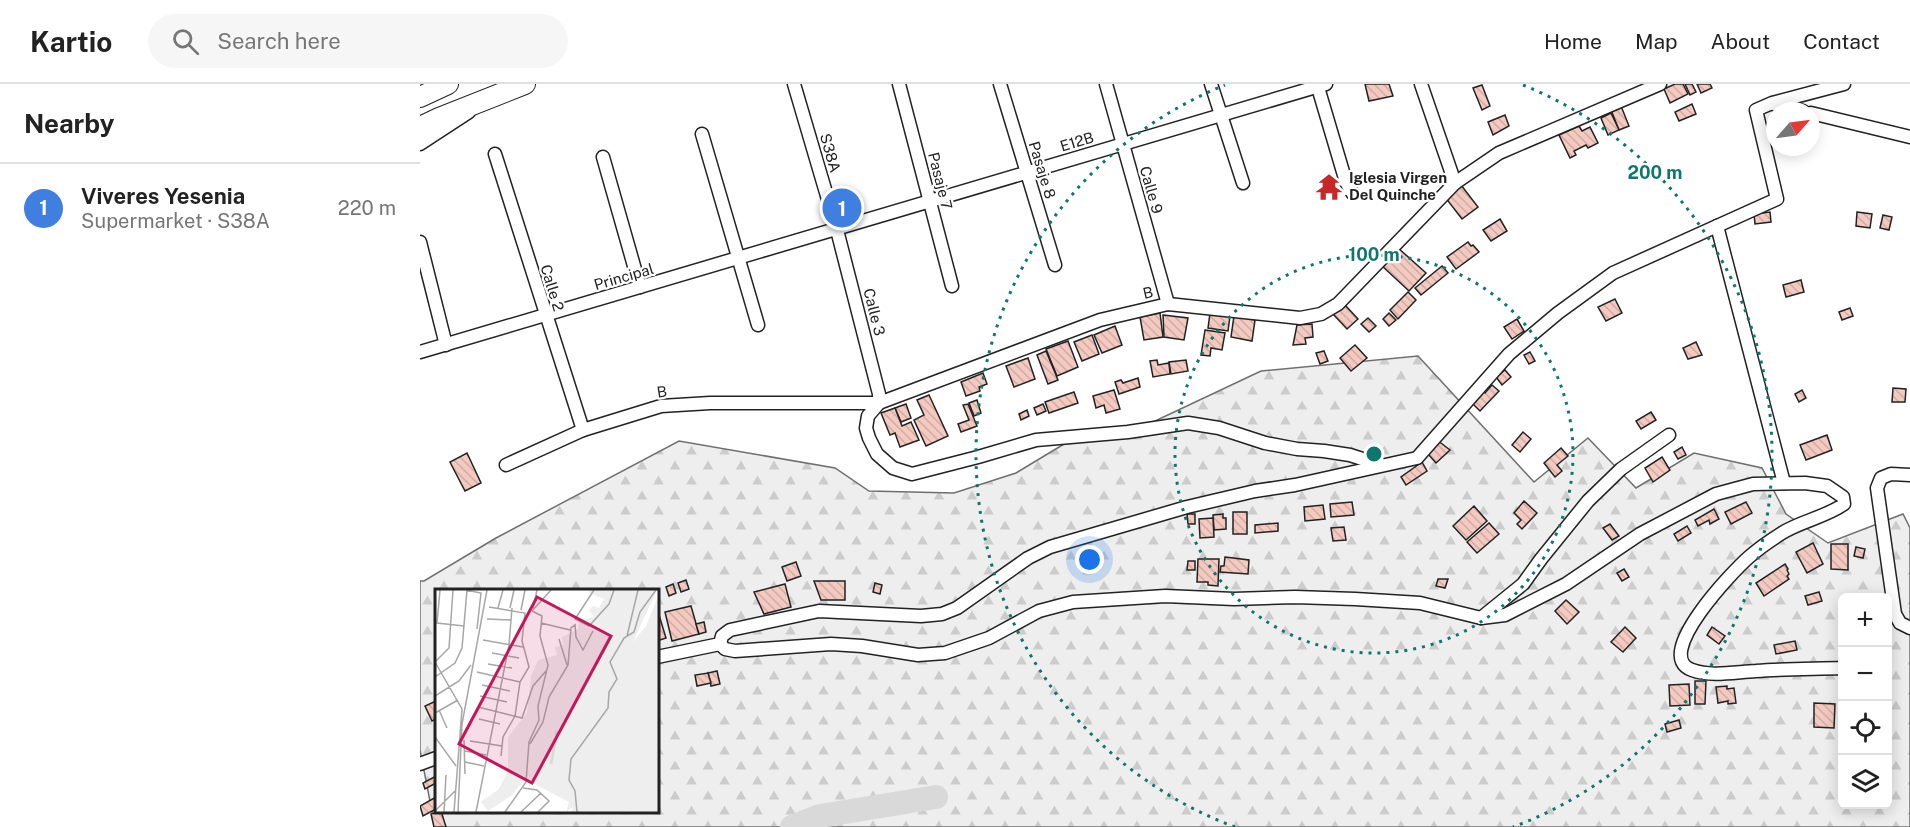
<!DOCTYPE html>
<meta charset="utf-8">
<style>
:root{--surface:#fff;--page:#f6f6f6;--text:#222;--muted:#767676;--line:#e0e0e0;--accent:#db2777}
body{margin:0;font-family:"Public Sans",sans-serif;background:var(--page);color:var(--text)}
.controls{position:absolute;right:18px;bottom:18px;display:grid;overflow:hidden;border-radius:9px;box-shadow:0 3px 15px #0003}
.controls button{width:54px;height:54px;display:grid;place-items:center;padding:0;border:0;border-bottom:2px solid var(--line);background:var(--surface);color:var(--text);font:30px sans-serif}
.compass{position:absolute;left:1346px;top:18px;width:54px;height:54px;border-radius:50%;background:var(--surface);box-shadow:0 3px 15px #0003;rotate:62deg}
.you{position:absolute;left:670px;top:476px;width:21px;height:21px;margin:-15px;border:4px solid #fff;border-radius:50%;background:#1a73e8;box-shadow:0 0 0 9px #1a73e833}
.badge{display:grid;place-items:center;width:39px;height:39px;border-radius:50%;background:var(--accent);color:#fff;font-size:20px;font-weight:700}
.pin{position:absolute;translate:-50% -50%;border:3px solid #fff;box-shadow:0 2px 6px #0006}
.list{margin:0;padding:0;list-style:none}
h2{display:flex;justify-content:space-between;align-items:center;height:78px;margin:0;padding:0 24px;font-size:26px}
h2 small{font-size:20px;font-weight:400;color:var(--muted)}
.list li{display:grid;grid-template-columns:39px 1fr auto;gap:18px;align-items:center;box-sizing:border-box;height:90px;padding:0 24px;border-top:2px solid var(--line)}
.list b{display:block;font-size:22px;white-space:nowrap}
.list p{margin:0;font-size:20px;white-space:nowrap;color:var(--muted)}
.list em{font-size:20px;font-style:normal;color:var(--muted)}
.icon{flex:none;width:33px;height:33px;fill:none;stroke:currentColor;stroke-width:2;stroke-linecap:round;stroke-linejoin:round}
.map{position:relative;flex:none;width:1490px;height:743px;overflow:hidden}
header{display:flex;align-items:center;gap:36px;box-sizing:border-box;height:84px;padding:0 30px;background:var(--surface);border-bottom:2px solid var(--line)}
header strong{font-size:28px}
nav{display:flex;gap:33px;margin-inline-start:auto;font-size:21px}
.search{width:420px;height:54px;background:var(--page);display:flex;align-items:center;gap:15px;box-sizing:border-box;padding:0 21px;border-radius:33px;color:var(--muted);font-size:22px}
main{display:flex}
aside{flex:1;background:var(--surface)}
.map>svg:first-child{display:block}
</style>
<header>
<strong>Kartio</strong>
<div class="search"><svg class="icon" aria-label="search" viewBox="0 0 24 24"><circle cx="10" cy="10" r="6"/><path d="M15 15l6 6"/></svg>Search here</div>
<nav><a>Home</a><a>Map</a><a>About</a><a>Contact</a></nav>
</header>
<main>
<aside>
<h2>Nearby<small></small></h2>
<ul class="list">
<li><span class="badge" style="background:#3f7fe0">1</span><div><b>Viveres Yesenia</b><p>Supermarket · S38A</p></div><em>220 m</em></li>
</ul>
</aside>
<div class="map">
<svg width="1490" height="743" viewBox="0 0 1490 743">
<defs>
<pattern id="forest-firs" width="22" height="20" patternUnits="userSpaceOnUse" patternTransform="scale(1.5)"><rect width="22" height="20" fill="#eee"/><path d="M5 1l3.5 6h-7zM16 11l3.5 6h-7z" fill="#ccc"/></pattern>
<pattern id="building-back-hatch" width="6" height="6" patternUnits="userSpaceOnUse" patternTransform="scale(1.5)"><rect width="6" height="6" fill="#f3c9c0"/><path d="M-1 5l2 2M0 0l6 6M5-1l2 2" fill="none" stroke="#d0aca5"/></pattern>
</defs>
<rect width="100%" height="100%" fill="#fff"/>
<path fill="url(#forest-firs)" stroke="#6f6f6f" stroke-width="1.5" fill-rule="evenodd" d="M998 272 1114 398 1168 354 1216 404 1274 369 1342 384 1366 430 1408 459 1483 430 1490 444V743H15L0 666V497H4L76 454 259 357 415 384 449 407 534 409 596 389 654 354 733 338 841 287ZM16 506H237V726H16ZM1422 514H1468V720H1422Z"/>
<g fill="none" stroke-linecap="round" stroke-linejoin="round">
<path stroke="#d9d9d9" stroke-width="24" d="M372 743 400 732 516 713"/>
</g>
<g fill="url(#building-back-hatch)" stroke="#222" stroke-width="1.5">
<path d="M945 0H969L973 12 949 17Z"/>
<path d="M1255 0H1263L1268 10 1250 19 1244 5Z"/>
<path d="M1265 0H1272L1276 8 1270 11Z"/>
<path d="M1277 0H1290L1292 4 1281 9Z"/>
<path d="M1062 1 1070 22 1062 26 1053 4Z"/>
<path d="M1272 20 1276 30 1259 37 1255 28Z"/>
<path d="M1201 22 1209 42 1199 46 1191 26Z"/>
<path d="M1191 29 1199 46 1188 51 1181 34Z"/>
<path d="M1085 31 1089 42 1073 51 1068 38Z"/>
<path d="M1159 42 1162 47 1170 43 1178 59 1168 64 1166 61 1154 67 1156 71 1150 74 1139 51Z"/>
<path d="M1041 101 1058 123 1042 135 1025 113Z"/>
<path d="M1350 128 1351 138 1335 140 1334 130Z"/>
<path d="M1437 128 1452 130 1450 144 1436 142Z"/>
<path d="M1463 131 1472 133 1469 146 1460 144Z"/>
<path d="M1080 135 1087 147 1071 157 1063 146Z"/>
<path d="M1048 158 1051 162 1053 161 1059 168 1036 185 1027 173Z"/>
<path d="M977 163 1006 189 989 207 961 181Z"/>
<path d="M1022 182 1028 189 1001 211 995 204Z"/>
<path d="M1381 196 1384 208 1366 213 1363 201Z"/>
<path d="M988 208 996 216 978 235 970 226Z"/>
<path d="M1195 215 1202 229 1186 237 1178 223Z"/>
<path d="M924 220 938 235 927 245 913 230Z"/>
<path d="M1430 224 1433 232 1422 236 1419 228Z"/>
<path d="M740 229 743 253 724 256 720 233Z"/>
<path d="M790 229 810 232 808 247 788 244Z"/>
<path d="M969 229 976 236 969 242 963 235Z"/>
<path d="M743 231 768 234 764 256 744 253Z"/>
<path d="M814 232 835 236 832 257 811 253Z"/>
<path d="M948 234 956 242 949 248 941 240Z"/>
<path d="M1097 235 1104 247 1092 255 1084 243Z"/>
<path d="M892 240 893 253 885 254 886 260 873 261 877 241Z"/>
<path d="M695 242 702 261 682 269 674 251Z"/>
<path d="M785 246 805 249 802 266 791 264 790 272 781 271Z"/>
<path d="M672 251 679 270 662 277 654 258Z"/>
<path d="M648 257 658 283 637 292 626 265Z"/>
<path d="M1276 258 1282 271 1268 275 1263 264Z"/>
<path d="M935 261 947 274 931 287 920 274Z"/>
<path d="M626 267 638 296 628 300 617 271Z"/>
<path d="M904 267 908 277 900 280 896 269Z"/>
<path d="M1110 268 1115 277 1109 280 1104 271Z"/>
<path d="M608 274 615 295 594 303 586 282Z"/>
<path d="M737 276 738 281 749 279 750 290 733 293 730 277Z"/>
<path d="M766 276 768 287 751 290 749 278Z"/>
<path d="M1085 286 1091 293 1082 301 1076 293Z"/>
<path d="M563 289 567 300 559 303 560 307 546 312 541 298Z"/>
<path d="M718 294 720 303 699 310 695 298 701 296 703 299Z"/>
<path d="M1072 301 1079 307 1060 327 1051 318 1062 306 1065 309Z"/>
<path d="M1473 304 1486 305 1485 318H1472Z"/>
<path d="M694 306 700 325 686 329 684 321 676 324 673 312Z"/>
<path d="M1382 306 1386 314 1379 318 1375 310Z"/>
<path d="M654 308 658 319 629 329 625 318Z"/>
<path d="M509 311 528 352 506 362 494 336 504 331 497 316Z"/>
<path d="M557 316 561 329 554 332 549 319Z"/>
<path d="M486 320 491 334 481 338 475 324Z"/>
<path d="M548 320 557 342 541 348 538 340 549 336 543 321Z"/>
<path d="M623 320 626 327 617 331 614 324Z"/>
<path d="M475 324 482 342 491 338 499 356 480 363 475 349 470 351 461 329Z"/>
<path d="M607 326 609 332 601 336 599 330Z"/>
<path d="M1231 328 1236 336 1221 345 1216 337Z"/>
<path d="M1103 348 1111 355 1100 368 1092 361Z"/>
<path d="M1407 351 1412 366 1386 376 1380 361Z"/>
<path d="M1017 356 1030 366 1016 379 1008 370Z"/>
<path d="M1262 363 1266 371 1258 375 1254 368Z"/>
<path d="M1141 364 1148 372 1137 381 1142 387 1135 393 1124 379Z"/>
<path d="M47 369 61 399 45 407 30 378Z"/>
<path d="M1242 373 1250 386 1233 398 1225 384Z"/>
<path d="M1002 378 1007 387 986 401 981 393Z"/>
<path d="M1104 417 1117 429 1102 445 1097 440 1101 436 1094 429Z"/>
<path d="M932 418 934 431 911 433 910 420Z"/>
<path d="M1326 418 1332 429 1311 440 1305 428Z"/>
<path d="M903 421 905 435 885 437 884 423Z"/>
<path d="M1054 422 1067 437 1046 456 1033 442Z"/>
<path d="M1294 425 1299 435 1290 440 1289 436 1278 442 1275 436Z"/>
<rect x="813" y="428" width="14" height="22"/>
<path d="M767 430H775V440H768Z"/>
<path d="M803 430V434H806V445L794 446 793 431Z"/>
<path d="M793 434 794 453 780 454 779 435Z"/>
<path d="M858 439V447L835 449V441Z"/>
<path d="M1069 439 1079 450 1057 469 1047 458Z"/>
<path d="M1190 440 1199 452 1192 456 1183 444Z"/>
<path d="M1267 442 1271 449 1258 457 1254 450Z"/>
<path d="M924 443 926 456 913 457 911 444Z"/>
<path d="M1393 459 1403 480 1387 489 1376 468Z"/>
<path d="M1411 460H1428V486L1411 485Z"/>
<path d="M1436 463 1445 465 1443 474 1434 472Z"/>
<path d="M805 473 829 476 828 490 800 488 801 482H804Z"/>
<path d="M778 475H799L798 502 788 501V498H777Z"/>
<path d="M768 477H775V486H767Z"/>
<path d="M376 478 381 492 367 497 362 483Z"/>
<path d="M1365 480 1368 485 1367 486 1369 490 1367 492 1369 495 1344 512 1336 499Z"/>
<path d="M1204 485 1209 493 1202 497 1197 489Z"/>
<path d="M1018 495H1028L1025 504 1016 502Z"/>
<path d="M266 496 269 505 261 508 258 499Z"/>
<path d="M394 497H425V516H401Z"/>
<path d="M455 499 462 501 460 510 453 508Z"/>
<path d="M253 500 256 509 249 512 246 503Z"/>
<path d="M365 500 371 523 344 530 334 508Z"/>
<path d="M1399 508 1402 517 1388 521 1385 512Z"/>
<path d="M1146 516 1159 528 1147 540 1135 527Z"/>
<path d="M271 522 279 550 252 557 245 528Z"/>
<path d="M239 531 246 554 237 557V532Z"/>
<path d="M284 538 286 548 279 550 276 540Z"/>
<path d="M1205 543 1216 554 1203 568 1191 558Z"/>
<path d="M1292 543 1305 552 1299 560 1287 551Z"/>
<path d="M1375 557 1377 566 1356 570 1354 561Z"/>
<path d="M297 587 300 600 291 602 288 589Z"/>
<path d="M288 589 291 599 277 602 275 591Z"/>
<path d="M1275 597H1286L1285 620H1275Z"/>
<path d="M1269 600 1270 621 1250 622 1249 601Z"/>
<path d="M1307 602V605L1314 604 1316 619 1308 620V617L1298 619 1296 603Z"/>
<path d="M16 617V635L12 637 5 622Z"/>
<path d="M1394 619 1415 620 1414 644 1394 643Z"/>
<path d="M1259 636 1261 644 1247 648 1245 640Z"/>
<path d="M16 692V699L5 705 3 699Z"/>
<path d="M16 713V725L3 732 0 722Z"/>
<path d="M21 727 26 743H14L11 730Z"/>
</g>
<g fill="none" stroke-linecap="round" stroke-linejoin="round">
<defs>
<g id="minor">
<path d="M374 0 417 146 459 310V319"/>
<path d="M479 0 532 202"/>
<path d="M580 0 635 181"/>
<path d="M686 0 748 220"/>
<path d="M791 0 823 99"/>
<path d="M897 0 926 98 933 110"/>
<path d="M1001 0 1035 99"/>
<path d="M1353 20 1383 27"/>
<path d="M1391 29 1490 53"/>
<path d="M282 50 338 241"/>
<path d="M0 60 49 28"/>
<path d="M75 70 163 346"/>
<path d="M183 73 220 203"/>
<path d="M1297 142 1364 399"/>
<path d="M0 158 26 261"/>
<path d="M0 268 906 0"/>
<path d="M459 319 448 332 446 344 449 354 457 370 473 384 492 390 558 373 616 356 708 348 768 339 799 344 845 359 877 365 904 367 930 371 961 381"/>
<path d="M86 381 163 346 241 322 290 319H459L680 236 748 220 880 234 901 230 918 220 1035 99 1079 69 1240 0"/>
<path d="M1490 391 1471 390 1461 394 1457 404 1475 530 1480 539 1490 544"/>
<path d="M1061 534 1103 500 1121 475 1168 417 1201 385 1249 351"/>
<path d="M300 560 305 565 315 567 411 560 442 562 498 571 525 569 569 554 619 527 653 518 745 512 814 515 875 513 935 515 1000 519 1061 534 1085 531 1146 500 1220 450 1296 410 1333 400 1385 399 1407 402 1423 413 1424 420C1406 433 1381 437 1362 449 1351 456 1339 464 1329 473 1314 486 1231 572 1272 586 1291 593 1315 588 1336 587 1364 585 1394 585 1422 584"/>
<path d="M300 560 302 552 310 546 399 527 501 532 522 530 537 524 608 474 630 463 767 423 835 407 875 401 997 374 1089 270 1138 229 1193 189 1357 115 1336 26 1352 19 1424 0"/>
<path d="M237 573 300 560"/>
<path d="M0 680 16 674"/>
</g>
<g id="trunk">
<path d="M0 13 28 0"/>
<path d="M0 43 19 34 105 0"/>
</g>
</defs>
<use href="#minor" stroke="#222" stroke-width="15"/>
<use href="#trunk" stroke="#222" stroke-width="22"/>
<use href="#minor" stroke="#fff" stroke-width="12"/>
<use href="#trunk" stroke="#fff" stroke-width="20"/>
</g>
<g fill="none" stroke="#0f766e" stroke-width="3" stroke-dasharray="3 6">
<circle cx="954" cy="370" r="199"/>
<path d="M815 743A398 398 0 0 1 805 1M1103 1A398 398 0 0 1 1093 743"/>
</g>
<defs>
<symbol id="temple-bare" viewBox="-9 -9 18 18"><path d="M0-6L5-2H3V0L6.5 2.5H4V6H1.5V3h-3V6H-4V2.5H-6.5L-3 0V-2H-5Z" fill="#c62828" stroke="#fff" stroke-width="2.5" paint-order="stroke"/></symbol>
</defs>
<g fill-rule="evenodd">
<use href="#temple-bare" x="890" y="84" width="38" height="38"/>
</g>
<g text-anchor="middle" stroke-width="4.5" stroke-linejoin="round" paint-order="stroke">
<g font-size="15" fill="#222" stroke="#fff">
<text transform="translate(657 58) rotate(-17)" y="5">E12B</text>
<text transform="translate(410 69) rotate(74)" y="5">S38A</text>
<text transform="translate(622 86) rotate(73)" y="5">Pasaje 8</text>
<text transform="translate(520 97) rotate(76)" y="5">Pasaje 7</text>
<text transform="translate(731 106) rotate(74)" y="5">Calle 9</text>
<text transform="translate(204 193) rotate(-16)" y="5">Principal</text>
<text transform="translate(132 204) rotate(73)" y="5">Calle 2</text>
<text transform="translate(728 209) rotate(-13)" y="5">B</text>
<text transform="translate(454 228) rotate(76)" y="5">Calle 3</text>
<text transform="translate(242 308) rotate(-9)" y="5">B</text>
</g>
<g font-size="15" font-weight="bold" fill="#222" stroke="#fff" text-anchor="start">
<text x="929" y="99">Iglesia Virgen<tspan x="929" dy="17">Del Quinche</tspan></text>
</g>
</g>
<g transform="translate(15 505)">
<rect width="224" height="224" fill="#fff"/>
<path d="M154 1H222L198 53 211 37 223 8V223H136L138 218 131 223 134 213 90 190 77 206 53 222 46 213 64 200 73 181V148L92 124 96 87 103 71 122 66 120 58 128 56 127 48 143 40 144 31 159 28 154 21 158 17 164 19 169 10 154 4Z" fill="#eee"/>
<path fill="none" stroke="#d9d9d9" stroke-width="3" d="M116 175 122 142"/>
<path fill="none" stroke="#a7a7a7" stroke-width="1.5" d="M5 1 2 34 29 37M31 1 46 4 42 40M159 1 140 30 154 37 174 15 179 1M54 18 90 24 87 52 94 78 85 93 80 127 68 148 66 167M63 19 68 1M75 19 79 1M98 19 102 1M86 21 90 1M97 22 116 1M52 30 76 31M106 34 135 41M192 47 203 1M124 50 132 76M48 51 88 58M57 64 84 69M0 73 27 120 19 223M0 73 14 59 18 1M53 75 77 79M42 83 85 93M0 88 20 74 27 59 32 1M47 96 75 102M0 107 24 92 36 76M45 107 72 113M43 118 87 129 98 97 111 82M4 121 12 139M0 124 23 111M44 130 65 135M0 148 21 177M29 151 30 185M35 152 67 157M95 155 108 133 114 108 133 76 136 39 140 36 141 48 148 61 158 42M30 162 51 166M30 173 49 177M88 199 102 201 114 212 103 223M0 222 20 202M9 223 11 186M23 223 27 135 52 1M41 223 74 56 77 19M70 223 91 193 94 153 104 131 103 117 113 76 105 47 107 27 97 22M86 223 106 204M142 223 140 202 134 191 136 170 173 119 174 103 182 90 175 73 189 49 199 43 205 23 221 1"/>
<path fill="#c2185b" fill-opacity="0.15" stroke="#c2185b" stroke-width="3" d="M102 8 176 47 97 194 24 155Z"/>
<rect width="224" height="224" fill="none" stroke="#222" stroke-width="3"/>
</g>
<circle cx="954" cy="370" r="9" fill="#0f766e" stroke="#fff" stroke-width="3"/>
<g font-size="18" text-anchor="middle" font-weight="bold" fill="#0f766e" stroke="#fff" stroke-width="4.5" stroke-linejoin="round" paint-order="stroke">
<text x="1235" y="95">200 m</text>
<text x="954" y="177">100 m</text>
</g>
</svg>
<div class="controls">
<button>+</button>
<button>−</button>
<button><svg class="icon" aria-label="locate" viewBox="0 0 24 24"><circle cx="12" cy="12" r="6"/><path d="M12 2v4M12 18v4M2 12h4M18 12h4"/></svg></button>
<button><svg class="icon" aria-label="layers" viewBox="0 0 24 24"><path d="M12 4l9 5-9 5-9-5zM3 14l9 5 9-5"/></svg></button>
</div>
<svg class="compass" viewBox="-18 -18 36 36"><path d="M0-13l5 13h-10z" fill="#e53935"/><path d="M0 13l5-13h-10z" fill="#767676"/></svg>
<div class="you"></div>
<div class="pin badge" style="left:422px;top:124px;background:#3f7fe0">1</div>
</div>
</main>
